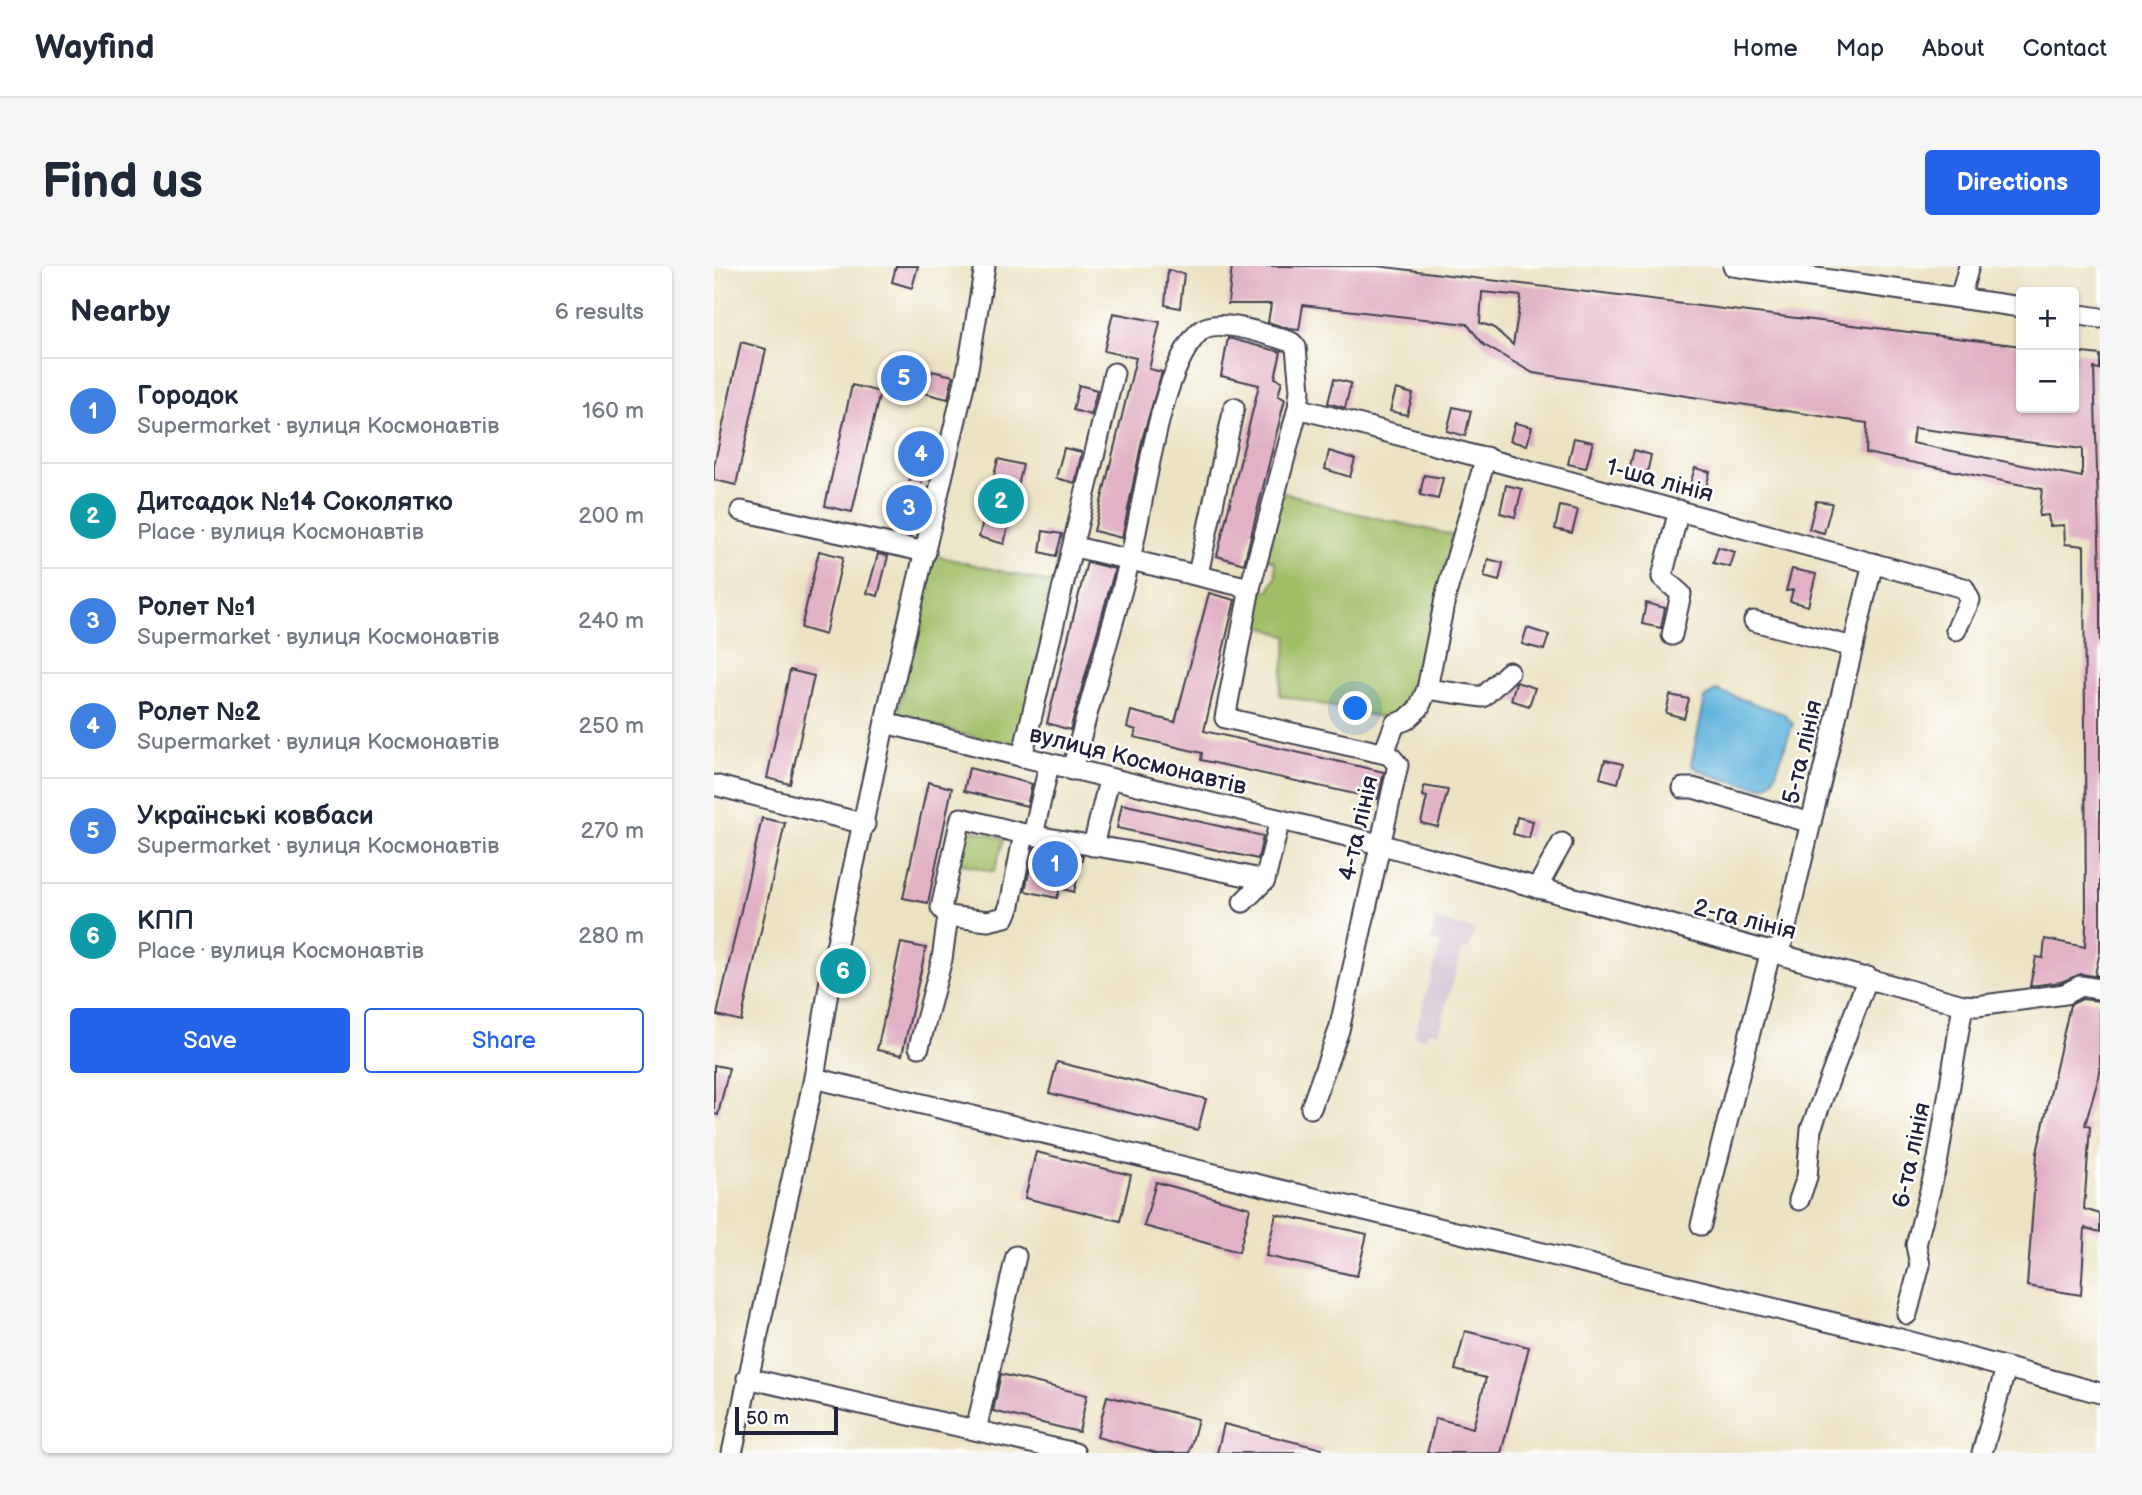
<!DOCTYPE html>
<meta charset="utf-8">
<style>
:root{--surface:#fff;--page:#f6f6f7;--text:#1f2937;--muted:#747a83;--line:#e0e1e3;--accent:#2563eb}
body{margin:0;font-family:"Balsamiq Sans",sans-serif;background:var(--page);color:var(--text)}
.controls{position:absolute;right:21px;top:21px;display:grid;overflow:hidden;border-radius:7px;box-shadow:0 2px 5px #0004}
.controls button{width:63px;height:63px;display:grid;place-items:center;padding:0;border:0;border-bottom:2px solid var(--line);background:var(--surface);color:var(--text);font:35px sans-serif}
.scale{position:absolute;left:21px;bottom:18px;width:103px;box-sizing:border-box;padding-left:7px;border:4px solid #22223b;border-top:0;font-size:19px;line-height:24px;white-space:nowrap;color:#22223b;-webkit-text-stroke:5px #fff;paint-order:stroke}
.you{position:absolute;left:642px;top:443px;width:24px;height:24px;margin:-18px;border:5px solid #fff;border-radius:50%;background:#1a73e8;box-shadow:0 0 0 10px #1a73e833}
.badge{display:grid;place-items:center;width:46px;height:46px;border-radius:50%;background:var(--accent);color:#fff;font-size:23px;font-weight:700}
.pin{position:absolute;translate:-50% -50%;border:4px solid #fff;box-shadow:0 2px 7px #0006}
.list{margin:0;padding:0;list-style:none}
h2{display:flex;justify-content:space-between;align-items:center;height:91px;margin:0;padding:0 28px;font-size:30px}
h2 small{font-size:23px;font-weight:400;color:var(--muted)}
.list li{display:grid;grid-template-columns:46px 1fr auto;gap:21px;align-items:center;box-sizing:border-box;height:105px;padding:0 28px;border-top:2px solid var(--line)}
.list b{display:block;font-size:26px;white-space:nowrap}
.list p{margin:0;font-size:23px;white-space:nowrap;color:var(--muted)}
.list em{font-size:23px;font-style:normal;color:var(--muted)}
.actions{display:flex;gap:14px;padding:21px 28px}
.actions a{flex:1;padding:16px 0;border:2px solid var(--accent);border-radius:7px;text-align:center;font-size:24px;color:var(--accent)}
.actions .main{background:var(--accent);color:#fff}
.map{position:relative;flex:none;width:1386px;height:1187px;overflow:hidden;border-radius:7px}
header{display:flex;align-items:center;gap:42px;box-sizing:border-box;height:98px;padding:0 35px;background:var(--surface);border-bottom:2px solid var(--line)}
header strong{font-size:33px}
nav{display:flex;gap:38px;margin-inline-start:auto;font-size:24px}
.intro{display:flex;align-items:center;justify-content:space-between;box-sizing:border-box;height:168px;padding:0 42px}
h1{margin:0;font-size:49px}
.button{padding:18px 32px;border-radius:7px;background:var(--accent);color:#fff;font-size:24px;font-weight:700}
main{display:flex;gap:42px;padding:0 42px}
aside{flex:1;background:var(--surface);border-radius:7px;box-shadow:0 2px 5px #0004}
.map>svg:first-child{display:block}
</style>
<header>
<strong>Wayfind</strong>
<nav><a>Home</a><a>Map</a><a>About</a><a>Contact</a></nav>
</header>
<div class="intro"><h1>Find us</h1><a class="button">Directions</a></div>
<main>
<aside>
<h2>Nearby<small>6 results</small></h2>
<ul class="list">
<li><span class="badge" style="background:#3f7fe0">1</span><div><b>Городок</b><p>Supermarket · вулиця Космонавтів</p></div><em>160 m</em></li>
<li><span class="badge" style="background:#0f9aa8">2</span><div><b>Дитсадок №14 Соколятко</b><p>Place · вулиця Космонавтів</p></div><em>200 m</em></li>
<li><span class="badge" style="background:#3f7fe0">3</span><div><b>Ролет №1</b><p>Supermarket · вулиця Космонавтів</p></div><em>240 m</em></li>
<li><span class="badge" style="background:#3f7fe0">4</span><div><b>Ролет №2</b><p>Supermarket · вулиця Космонавтів</p></div><em>250 m</em></li>
<li><span class="badge" style="background:#3f7fe0">5</span><div><b>Українські ковбаси</b><p>Supermarket · вулиця Космонавтів</p></div><em>270 m</em></li>
<li><span class="badge" style="background:#0f9aa8">6</span><div><b>КПП</b><p>Place · вулиця Космонавтів</p></div><em>280 m</em></li>
</ul>
<div class="actions"><a class="main">Save</a><a>Share</a></div>
</aside>
<div class="map">
<svg width="1386" height="1187" viewBox="0 0 1386 1187">
<rect width="100%" height="100%" fill="#fff"/>
<filter id="ink" filterUnits="userSpaceOnUse"><feTurbulence type="fractalNoise" baseFrequency=".0143" numOctaves="2"/><feDisplacementMap in="SourceGraphic" scale="14" xChannelSelector="R" yChannelSelector="G"/><feConvolveMatrix kernelMatrix="1 2 1 2 8 2 1 2 1" color-interpolation-filters="sRGB"/></filter>
<filter id="wash" filterUnits="userSpaceOnUse"><feTurbulence type="fractalNoise" baseFrequency=".00686" numOctaves="4" result="noise"/><feDisplacementMap in="SourceGraphic" scale="28" xChannelSelector="R" yChannelSelector="G"/><feGaussianBlur stdDeviation="1.57" result="paint"/><feColorMatrix in="noise" values="0 0 0 0 0 0 0 0 0 0 0 0 0 0 0 0 0 1.4 0 .05"/><feComposite in="paint" operator="in"/></filter>
<g filter="url(#wash)">
<rect width="100%" height="100%" fill="#ece3c4"/>
<path fill="#d0bdcc" d="M722 654 761 664 754 684 748 683 725 767 714 765 711 773 700 769 727 678 716 675Z"/>
<g fill="#a1be66" stroke="#627050" stroke-width="2">
<path d="M566 225 628 244 739 269 697 438 685 448 665 451 565 429 574 371 549 361 542 353 546 327 555 324 562 311 561 296 549 290Z"/>
<path d="M219 289 341 318 303 482 189 452 185 442Z"/>
<path d="M254 563 290 572 280 606 245 597Z"/>
</g>
<path fill="#60b3dc" stroke="#416a8c" stroke-width="2" d="M1002 424 1070 448 1079 458 1059 514 1053 520C1040 522 986 509 977 498L991 432Z"/>
<g id="blocks">
<g fill="#e1b1c4" fill-rule="evenodd">
<path d="M182 0H204L198 22 178 16Z"/>
<path d="M518 0H663L1307 80V142H1360V86L1386 89V103L1380 102 1386 308V686L1381 708 1386 711 1367 708 1347 716 1316 720 1322 691 1329 692 1331 673 1371 681 1372 659 1370 280 1351 278 1350 259 1336 260 1334 249 1325 250 1328 223 1152 187 1153 157 819 107 770 79 753 58 589 39 585 64 575 63 554 56 557 38H514ZM768 26 807 30 799 79 779 61 766 57ZM1200 162 1368 183V211L1198 177Z"/>
<path d="M454 4 470 8 466 42 451 39Z"/>
<path d="M399 47 446 56 435 103 448 106 429 170 408 272 380 265 422 92 390 85Z"/>
<path d="M514 72 567 86 561 112 568 115 564 130 571 133 530 298 503 290 545 119 507 110Z"/>
<path d="M27 76 52 83 22 219 0 214V200Z"/>
<path d="M184 100 217 109 218 105 239 110 234 133 177 119Z"/>
<path d="M620 113 637 117 631 142 614 137Z"/>
<path d="M138 119 166 126 138 246 111 240Z"/>
<path d="M365 119 383 124 377 149 359 144Z"/>
<path d="M682 123 699 128 693 149 676 145Z"/>
<path d="M739 141 757 145 751 170 733 165Z"/>
<path d="M801 157 818 161 813 179 796 175Z"/>
<path d="M207 166 218 168 196 268 184 265Z"/>
<path d="M860 172 879 176 872 202 854 198Z"/>
<path d="M350 182 368 186 361 217 342 212Z"/>
<path d="M920 184 937 189 931 217 913 212Z"/>
<path d="M615 185 641 193 636 211 611 203Z"/>
<path d="M284 193 309 199 290 278 265 271Z"/>
<path d="M981 202 996 206 991 225 975 221Z"/>
<path d="M710 209 729 212 724 233 706 229Z"/>
<path d="M792 219 808 223 801 251 786 247Z"/>
<path d="M1102 235 1118 237 1110 267 1095 263Z"/>
<path d="M846 240 864 244 858 267 841 263Z"/>
<path d="M329 265 348 268 342 290 326 286Z"/>
<path d="M1004 281 1021 286 1016 301 999 297Z"/>
<path d="M105 285 129 291 111 369 87 362Z"/>
<path d="M164 288 174 290 164 330 153 327Z"/>
<path d="M774 293 789 297 785 315 770 311Z"/>
<path d="M373 296 401 303 356 464 333 457Z"/>
<path d="M1078 303 1102 308 1094 340 1076 335 1079 324 1072 325Z"/>
<path d="M495 327 521 334 490 465 670 506 664 533 487 494 488 487 420 471 422 464 413 461 417 445 461 456Z"/>
<path d="M932 337 951 342 947 362 928 358Z"/>
<path d="M813 362 835 369 830 384 808 378Z"/>
<path d="M76 404 100 410 76 518 53 512Z"/>
<path d="M802 416 821 422 815 440 797 434Z"/>
<path d="M956 429 975 433 970 452 952 447Z"/>
<path d="M891 494 909 498 904 517 886 512Z"/>
<path d="M255 502 318 518 313 540 250 525Z"/>
<path d="M214 516 238 522 214 637 189 632Z"/>
<path d="M710 520 734 524 724 561 707 557 713 531 709 530Z"/>
<path d="M408 538 549 570 544 593 403 562Z"/>
<path d="M803 551 819 555 815 572 799 568Z"/>
<path d="M48 552 71 557 27 755 3 749Z"/>
<path d="M320 582 369 590 360 626 346 622 343 632 311 625Z"/>
<path d="M187 677 212 682 188 789 163 784Z"/>
<path d="M1368 733 1386 735V807L1371 859 1376 861 1370 943 1386 948V966L1371 962 1367 1029 1313 1020 1323 887 1356 739Z"/>
<path d="M343 796 492 833 484 864 335 827Z"/>
<path d="M0 799 15 802 4 849 0 848Z"/>
<path d="M322 886 417 909 406 955 311 932Z"/>
<path d="M442 916 536 942 525 986 430 960Z"/>
<path d="M562 948 653 968 643 1010 552 990Z"/>
<path d="M751 1065 815 1081 787 1187H713L722 1152 759 1162 772 1112 741 1104Z"/>
<path d="M287 1108 373 1129 365 1166 279 1145Z"/>
<path d="M393 1130 484 1153 475 1187H443L383 1171Z"/>
<path d="M510 1158 608 1183V1187H503Z"/>
</g>
</g>
</g>
<g filter="url(#ink)">
<use href="#blocks" fill-opacity="0" stroke="#403f50" stroke-width="2"/>
<g fill="none" stroke-linecap="round" stroke-linejoin="round">
<defs>
<g id="minor">
<path d="M1019 0 1307 41"/>
<path d="M1246 32 1255 0"/>
<path d="M1360 48 1386 52"/>
<path d="M584 142 1250 322 1256 334 1242 364"/>
<path d="M27 245 212 286"/>
<path d="M361 281 536 322"/>
<path d="M484 308 520 142"/>
<path d="M1040 355 1139 381"/>
<path d="M958 369 967 328 948 311 965 244"/>
<path d="M713 423 769 431 795 406"/>
<path d="M171 457 665 578 1249 739 1263 740 1351 728 1366 720 1385 723"/>
<path d="M308 491 400 107"/>
<path d="M358 504C376 434 398 364 416 293 431 234 444 107 485 66 502 49 557 70 577 76L582 81 586 124 584 142 536 322 511 452 672 488"/>
<path d="M0 519 151 558"/>
<path d="M969 522H979L1097 557"/>
<path d="M319 569 335 499"/>
<path d="M379 580 395 514"/>
<path d="M823 622 848 577"/>
<path d="M529 636 551 614"/>
<path d="M234 650 274 655 291 651 296 639 310 568"/>
<path d="M1066 686 1159 297"/>
<path d="M205 781 228 693 234 650 227 642 247 552 310 568 429 588 551 614 566 554"/>
<path d="M100 812 1175 1070 1386 1127"/>
<path d="M597 842 625 764 684 499 671 484 681 458 692 454 705 442 713 423 732 328 772 191"/>
<path d="M1085 934 1093 911 1097 863 1154 711"/>
<path d="M987 959 1057 684"/>
<path d="M1193 1048 1206 999 1202 979 1224 893 1249 739"/>
<path d="M33 1112 361 1187"/>
<path d="M262 1164 302 990"/>
<path d="M18 1187 100 812 119 695 175 437 254 102 271 0"/>
<path d="M1268 1187 1292 1102"/>
</g>
</defs>
<use href="#minor" stroke="#403f50" stroke-width="23"/>
<use href="#minor" stroke="#fff" stroke-width="19"/>
</g>
</g>
<g text-anchor="middle" stroke-width="5" stroke-linejoin="round" paint-order="stroke">
<g font-size="24" fill="#22223b" stroke="#fff">
<text transform="translate(946 214) rotate(15)" y="8">1-ша лінія</text>
<text transform="translate(1088 486) rotate(-77)" y="8">5-та лінія</text>
<text transform="translate(424 494) rotate(14)" y="8">вулиця Космонавтів</text>
<text transform="translate(644 562) rotate(-77)" y="8">4-та лінія</text>
<text transform="translate(1031 653) rotate(14)" y="8">2-га лінія</text>
<text transform="translate(1197 889) rotate(-78)" y="8">6-та лінія</text>
</g>
</g>
</svg>
<div class="controls">
<button>+</button>
<button>−</button>
</div>
<div class="scale">50 m</div>
<div class="you"></div>
<div class="pin badge" style="left:341px;top:598px;background:#3f7fe0">1</div>
<div class="pin badge" style="left:287px;top:235px;background:#0f9aa8">2</div>
<div class="pin badge" style="left:195px;top:242px;background:#3f7fe0">3</div>
<div class="pin badge" style="left:207px;top:188px;background:#3f7fe0">4</div>
<div class="pin badge" style="left:190px;top:112px;background:#3f7fe0">5</div>
<div class="pin badge" style="left:129px;top:705px;background:#0f9aa8">6</div>
</div>
</main>
